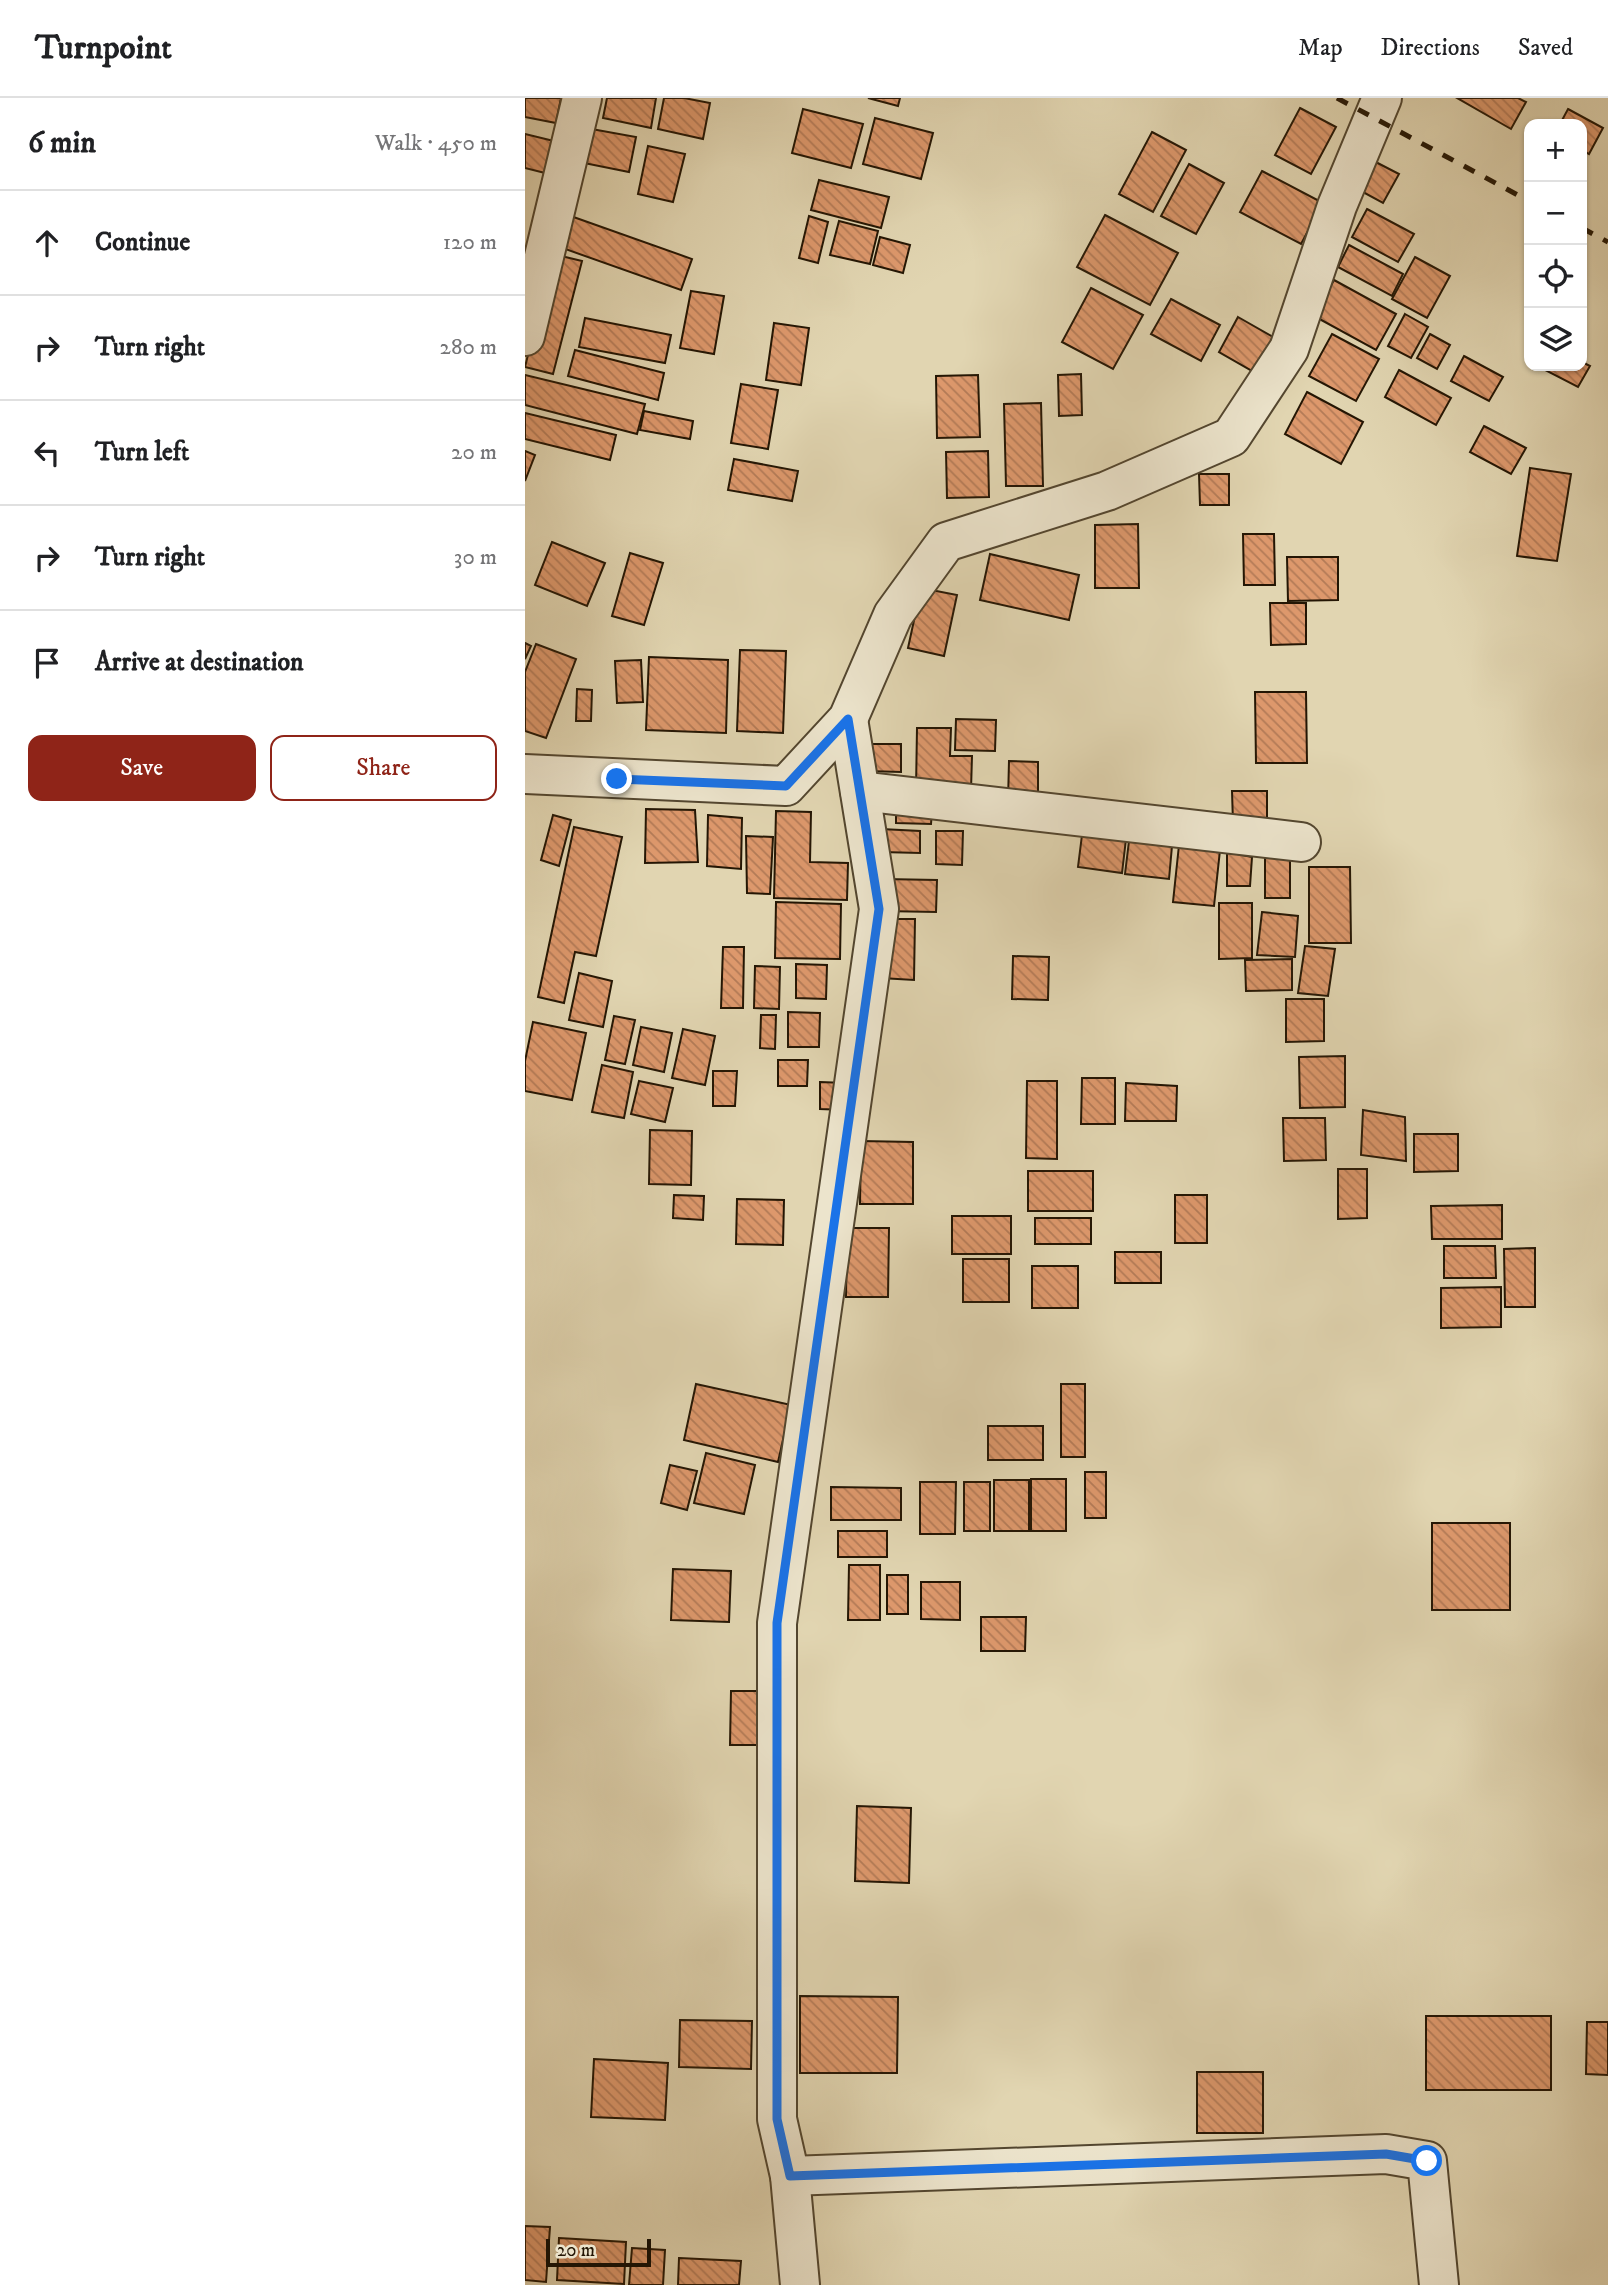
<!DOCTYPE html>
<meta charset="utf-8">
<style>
:root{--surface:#fff;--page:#f6f6f6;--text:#202124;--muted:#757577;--line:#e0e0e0;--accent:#8f2418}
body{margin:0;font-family:"IM FELL DW Pica",serif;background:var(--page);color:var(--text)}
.controls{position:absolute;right:21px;top:21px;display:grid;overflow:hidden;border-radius:14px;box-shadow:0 2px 5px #0004}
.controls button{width:63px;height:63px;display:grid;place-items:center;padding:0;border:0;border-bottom:2px solid var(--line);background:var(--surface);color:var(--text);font:35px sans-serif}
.scale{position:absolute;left:21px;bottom:18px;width:105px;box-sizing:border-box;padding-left:7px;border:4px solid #241604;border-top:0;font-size:19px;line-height:24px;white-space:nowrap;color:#241604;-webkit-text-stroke:5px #ece4cc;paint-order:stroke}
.stop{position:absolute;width:21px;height:21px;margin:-16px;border:5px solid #1a73e8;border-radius:50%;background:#fff}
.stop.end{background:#1a73e8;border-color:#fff;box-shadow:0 2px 7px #0008}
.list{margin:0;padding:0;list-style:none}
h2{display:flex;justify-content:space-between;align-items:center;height:91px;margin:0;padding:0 28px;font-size:30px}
h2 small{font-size:23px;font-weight:400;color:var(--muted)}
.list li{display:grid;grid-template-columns:46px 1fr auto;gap:21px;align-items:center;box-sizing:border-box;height:105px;padding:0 28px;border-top:2px solid var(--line)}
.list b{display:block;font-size:26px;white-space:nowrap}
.list em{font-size:23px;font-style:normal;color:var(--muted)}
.actions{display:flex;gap:14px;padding:21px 28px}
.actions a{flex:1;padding:16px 0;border:2px solid var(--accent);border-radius:14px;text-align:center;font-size:24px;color:var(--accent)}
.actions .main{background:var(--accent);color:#fff}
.icon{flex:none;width:38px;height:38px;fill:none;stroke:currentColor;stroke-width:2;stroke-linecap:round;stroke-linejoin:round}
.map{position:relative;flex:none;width:1083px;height:2187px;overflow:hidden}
header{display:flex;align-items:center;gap:42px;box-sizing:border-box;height:98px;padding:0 35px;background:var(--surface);border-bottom:2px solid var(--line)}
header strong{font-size:33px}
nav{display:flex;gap:38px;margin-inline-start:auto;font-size:24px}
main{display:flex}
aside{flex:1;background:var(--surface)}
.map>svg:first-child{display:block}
</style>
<header>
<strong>Turnpoint</strong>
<nav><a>Map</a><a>Directions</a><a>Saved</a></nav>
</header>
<main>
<aside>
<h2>6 min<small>Walk · 450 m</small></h2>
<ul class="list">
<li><svg class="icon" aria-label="ahead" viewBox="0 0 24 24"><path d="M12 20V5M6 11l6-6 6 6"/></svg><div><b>Continue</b></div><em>120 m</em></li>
<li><svg class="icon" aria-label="right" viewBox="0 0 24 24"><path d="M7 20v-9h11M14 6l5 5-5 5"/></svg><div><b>Turn right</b></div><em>280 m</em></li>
<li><svg class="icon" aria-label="left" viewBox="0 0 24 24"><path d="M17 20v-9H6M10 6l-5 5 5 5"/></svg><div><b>Turn left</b></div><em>20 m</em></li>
<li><svg class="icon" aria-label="right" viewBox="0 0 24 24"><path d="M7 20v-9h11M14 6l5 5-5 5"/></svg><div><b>Turn right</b></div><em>30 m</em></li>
<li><svg class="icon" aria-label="arrive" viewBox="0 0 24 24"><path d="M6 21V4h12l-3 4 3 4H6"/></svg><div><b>Arrive at destination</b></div></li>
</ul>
<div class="actions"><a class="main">Save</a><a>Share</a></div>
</aside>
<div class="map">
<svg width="1083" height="2187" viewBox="0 0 1083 2187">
<defs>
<pattern id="building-back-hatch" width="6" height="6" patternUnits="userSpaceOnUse" patternTransform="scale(1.75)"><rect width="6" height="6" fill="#dd986c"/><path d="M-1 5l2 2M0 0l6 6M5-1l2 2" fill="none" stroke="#b37b57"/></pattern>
</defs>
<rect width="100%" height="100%" fill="#e1d5b1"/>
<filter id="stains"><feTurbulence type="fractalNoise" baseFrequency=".00286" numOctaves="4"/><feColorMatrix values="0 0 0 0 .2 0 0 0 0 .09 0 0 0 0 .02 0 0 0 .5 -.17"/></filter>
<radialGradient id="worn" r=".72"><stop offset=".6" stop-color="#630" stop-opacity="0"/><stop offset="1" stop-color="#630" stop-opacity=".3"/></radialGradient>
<g fill="url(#building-back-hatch)" stroke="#241604" stroke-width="2">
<path d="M0 0H36L31 25 0 19Z"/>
<path d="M82 0H131L126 30 78 20Z"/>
<path d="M139 0H159L185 5 178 41 133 31Z"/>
<path d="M343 0H375L373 8Z"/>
<path d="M932 0H993L1001 4 986 31Z"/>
<path d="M775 10 811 29 786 76 750 57Z"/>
<path d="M278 11 338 26 326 70 267 55Z"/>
<path d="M1043 11 1078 30 1064 56 1057 52V26H1035Z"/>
<path d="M350 20 408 35 396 81 338 66Z"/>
<path d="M61 30 111 39 104 74 54 64Z"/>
<path d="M627 34 661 52 628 114 594 96Z"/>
<path d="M0 36 37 45 28 77 0 70Z"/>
<path d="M123 48 160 56 148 104 113 96Z"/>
<path d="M841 59 874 76 858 105 825 87Z"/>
<path d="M664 66 699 85 671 136 636 118Z"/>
<path d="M737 73 798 105 776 146 715 114Z"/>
<path d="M294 82 364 99 356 130 286 112Z"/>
<path d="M842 111 889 136 873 164 827 139Z"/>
<path d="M40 116 167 161 156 192 29 147Z"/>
<path d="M580 117 653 155 625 207 552 169Z"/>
<path d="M284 118 303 124 293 165 274 160Z"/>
<path d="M314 123 353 133 345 166 305 157Z"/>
<path d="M355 139 385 147 378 175 348 167Z"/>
<path d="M824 147 878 176 867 198 813 169Z"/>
<path d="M28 156 57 163 28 276 0 269Z"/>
<path d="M890 159 925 178 902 220 867 201Z"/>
<path d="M809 182 871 216 851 252 789 218Z"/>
<path d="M566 190 618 217 588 271 537 244Z"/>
<path d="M166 193 199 198 189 256 155 250Z"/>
<path d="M646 201 695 227 676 263 626 236Z"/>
<path d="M880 216 903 229 886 260 863 248Z"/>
<path d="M713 219 748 239 729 274 694 254Z"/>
<path d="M60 220 146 237 140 265 54 249Z"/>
<path d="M249 225 284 230 276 287 241 282Z"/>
<path d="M807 236 854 261 831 303 784 278Z"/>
<path d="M905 236 925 247 912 271 892 260Z"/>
<path d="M50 252 139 275 133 302 43 278Z"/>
<path d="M939 258 978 279 964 303 926 283Z"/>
<path d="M1057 264 1065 268 1053 289 1020 272 1023 268H1057Z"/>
<path d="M874 272 926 300 911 327 860 299Z"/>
<path d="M556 276 557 317 534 318 533 277Z"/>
<path d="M0 277 120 306 112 336 0 307Z"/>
<path d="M453 277 455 339 412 340 411 278Z"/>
<path d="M216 286 253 292 243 351 206 345Z"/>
<path d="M782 294 838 324 816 366 760 336Z"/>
<path d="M516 305 518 388H481L479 306Z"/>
<path d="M119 313 168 323 165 341 115 332Z"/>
<path d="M0 315 91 337 85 362 0 341Z"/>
<path d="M959 328 1001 350 986 376 945 354Z"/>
<path d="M0 353 10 357 0 383Z"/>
<path d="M463 353 464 399 422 400 421 354Z"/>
<path d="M209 361 273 373 267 403 203 392Z"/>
<path d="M1005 370 1046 376 1032 463 992 458Z"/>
<path d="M674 376H704V407H675Z"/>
<path d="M613 426 614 490H570V427Z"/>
<path d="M718 436H749L750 487H719Z"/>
<path d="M27 444 80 465 62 508 10 487Z"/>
<path d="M105 455 138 465 119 527 87 518Z"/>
<path d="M465 456 554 477 544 522 455 502Z"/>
<path d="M762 459H813V502L763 503Z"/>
<path d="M396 490 432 497 419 558 383 550Z"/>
<path d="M745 505H781V546L746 547Z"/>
<path d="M0 545 6 548 0 561Z"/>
<path d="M11 546 51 561 21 640 0 633V574Z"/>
<path d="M215 552 261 553 258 635 212 633Z"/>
<path d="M124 559 203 562 201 635 121 632Z"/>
<path d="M116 562 118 604 92 605 90 563Z"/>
<path d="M52 591 67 592 66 623H51Z"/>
<path d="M730 594H781L782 665H731Z"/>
<path d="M431 621 471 622 470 653 430 652Z"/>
<path d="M392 630H426L425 658H447L446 692 391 691Z"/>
<path d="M342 646H376V674L341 673Z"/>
<path d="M484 663 513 664V703H483Z"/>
<path d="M707 693H742V724L708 725Z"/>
<path d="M371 699 408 700 406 726 371 725Z"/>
<path d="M121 711 170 712 173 764 120 765Z"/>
<path d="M251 713 286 714 285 764 323 765 322 802 249 800Z"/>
<path d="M28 717 46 722 34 768 16 762Z"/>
<path d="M183 717 217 720 216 771 182 768Z"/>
<path d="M49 729 97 739 71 858 50 854 39 905 13 899Z"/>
<path d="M356 731 395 733V755L356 754Z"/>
<path d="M411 733H438L437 767 411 766Z"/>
<path d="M557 737 601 741 597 775 553 769Z"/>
<path d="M221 738 248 739 245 796 222 795Z"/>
<path d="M604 743 647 748 644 781 600 776Z"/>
<path d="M654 747 695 752 689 808 648 804Z"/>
<path d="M702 754 727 759 725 788H702Z"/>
<rect x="740" y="754" width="25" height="46"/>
<path d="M784 769H825L826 845H784Z"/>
<path d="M359 781 412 782 411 814 358 813Z"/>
<path d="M251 804 316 806 315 861 250 860Z"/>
<path d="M694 805H727V860L694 861Z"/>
<path d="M737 814 773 818 770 859 732 857Z"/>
<path d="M358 821H390L389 882 356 880Z"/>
<path d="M780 848 810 851 803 898 773 895Z"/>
<path d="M198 849H219L218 910H196Z"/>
<path d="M488 858 524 859 523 902 487 901Z"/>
<path d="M767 861V892L721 893 720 862Z"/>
<path d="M271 866 302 867 301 901 271 900Z"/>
<path d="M230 868 255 869 254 911 229 910Z"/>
<path d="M54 875 87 883 78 929 44 922Z"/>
<path d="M761 901H799V943L761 944Z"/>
<path d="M263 914 295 915 294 949H263Z"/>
<path d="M236 917H251L250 951 235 950Z"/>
<path d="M89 918 110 922 100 966 80 962Z"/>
<path d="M8 924 61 935 47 1002 0 993V963Z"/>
<path d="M116 929 147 935 139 974 108 967Z"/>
<path d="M158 931 190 938 180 987 147 980Z"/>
<path d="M820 958V1009L775 1010 774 959Z"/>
<path d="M253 962H283L282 988H253Z"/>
<path d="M77 967 108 974 99 1020 67 1014Z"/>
<path d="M188 973H212L210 1008H188Z"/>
<path d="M557 980H590V1026H556Z"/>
<path d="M114 983 148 990 140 1024 106 1016Z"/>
<path d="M502 983H532V1061L501 1060Z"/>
<path d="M295 984 320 985V1012L295 1011Z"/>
<path d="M601 985 652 988 651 1023H600Z"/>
<path d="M838 1012 880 1019 881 1063 836 1057Z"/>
<path d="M758 1020H800L801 1062 759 1063Z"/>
<path d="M125 1032 167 1033 166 1087 124 1086Z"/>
<path d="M889 1036H933V1073L889 1074Z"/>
<path d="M336 1043 388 1044V1106H335Z"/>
<path d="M813 1071H842V1120L813 1121Z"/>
<rect x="503" y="1073" width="65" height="40"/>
<path d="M149 1097 179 1098 178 1122 148 1120Z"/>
<rect x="650" y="1097" width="32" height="48"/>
<path d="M212 1101 259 1102 258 1147 211 1146Z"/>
<path d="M977 1107V1141H907L906 1108Z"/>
<rect x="427" y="1118" width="59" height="38"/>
<rect x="510" y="1120" width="56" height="26"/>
<path d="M322 1130H364L363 1199H321Z"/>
<path d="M919 1148H970L971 1180H919Z"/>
<path d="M1010 1150V1209H980L979 1151Z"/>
<rect x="590" y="1154" width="46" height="31"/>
<rect x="438" y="1161" width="46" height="43"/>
<rect x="507" y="1168" width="46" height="42"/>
<path d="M976 1189V1229L916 1230V1190Z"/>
<path d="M171 1286 266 1307 253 1364 159 1342Z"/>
<rect x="536" y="1286" width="24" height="73"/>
<rect x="463" y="1328" width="55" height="34"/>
<path d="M181 1355 230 1367 219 1416 169 1405Z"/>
<path d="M145 1367 172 1373 162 1412 136 1405Z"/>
<rect x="560" y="1374" width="21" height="46"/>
<rect x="506" y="1381" width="35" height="52"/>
<rect x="469" y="1382" width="35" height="51"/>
<path d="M395 1384H431L430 1436H395Z"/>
<rect x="439" y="1384" width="26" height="49"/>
<path d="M306 1389 376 1390V1422H306Z"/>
<rect x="907" y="1425" width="78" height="87"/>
<rect x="313" y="1433" width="49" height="26"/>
<path d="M324 1467H355V1522H323Z"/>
<path d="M148 1471 206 1473 204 1524 146 1522Z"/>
<rect x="362" y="1477" width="21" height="39"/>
<path d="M396 1484H435V1522L396 1521Z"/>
<path d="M456 1519H501L500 1553H456Z"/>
<path d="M206 1593H233L232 1647H205Z"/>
<path d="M332 1708 386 1710 384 1785 330 1783Z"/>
<path d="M275 1898 373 1899 372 1975H275Z"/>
<rect x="901" y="1918" width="125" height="74"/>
<path d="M155 1922 227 1923 226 1971 154 1969Z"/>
<path d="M1062 1924H1083V1977L1061 1976Z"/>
<path d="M69 1961 143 1965 140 2022 66 2019Z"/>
<rect x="672" y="1974" width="66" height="61"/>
<path d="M0 2128 25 2129 21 2184 0 2182Z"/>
<path d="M34 2140 101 2144 99 2186 32 2182Z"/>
<path d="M107 2150 140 2152 138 2187H104Z"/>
<path d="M154 2160 216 2163 214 2187H153Z"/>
</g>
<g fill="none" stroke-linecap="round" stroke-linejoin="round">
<defs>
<g id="minor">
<path d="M0 238 57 0"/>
<path d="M0 676 261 688 323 621 368 517 421 444 582 393 706 339 764 251 812 108 857 0"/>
<path d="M335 693 776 744"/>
<path d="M265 2078 861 2056 902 2063 914 2187"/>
<path d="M275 2187 265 2078 252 2021V1525L354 811 323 621"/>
</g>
</defs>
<use href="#minor" stroke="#53462f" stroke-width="42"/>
<use href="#minor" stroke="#ece4cc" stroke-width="38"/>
<g stroke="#241604" stroke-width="5" stroke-dasharray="12 12" stroke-linecap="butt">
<path d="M812 0 1004 103"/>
<path d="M1057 130 1083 144"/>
</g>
</g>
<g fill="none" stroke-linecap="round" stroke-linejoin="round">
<path stroke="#1a73e8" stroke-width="9" d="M92 681 261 688 323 621 354 811 252 1525V2021L265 2078 861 2056 902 2063"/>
</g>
<rect width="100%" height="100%" filter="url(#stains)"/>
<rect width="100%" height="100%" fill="url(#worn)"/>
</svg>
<div class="controls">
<button>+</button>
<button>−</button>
<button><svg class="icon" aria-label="locate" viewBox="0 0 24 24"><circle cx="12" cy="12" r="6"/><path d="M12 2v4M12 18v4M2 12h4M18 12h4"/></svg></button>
<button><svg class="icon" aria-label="layers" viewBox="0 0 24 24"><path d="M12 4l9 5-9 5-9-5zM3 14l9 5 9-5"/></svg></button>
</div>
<div class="scale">20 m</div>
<div class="stop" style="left:902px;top:2063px"></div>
<div class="stop end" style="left:92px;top:681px"></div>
</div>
</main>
